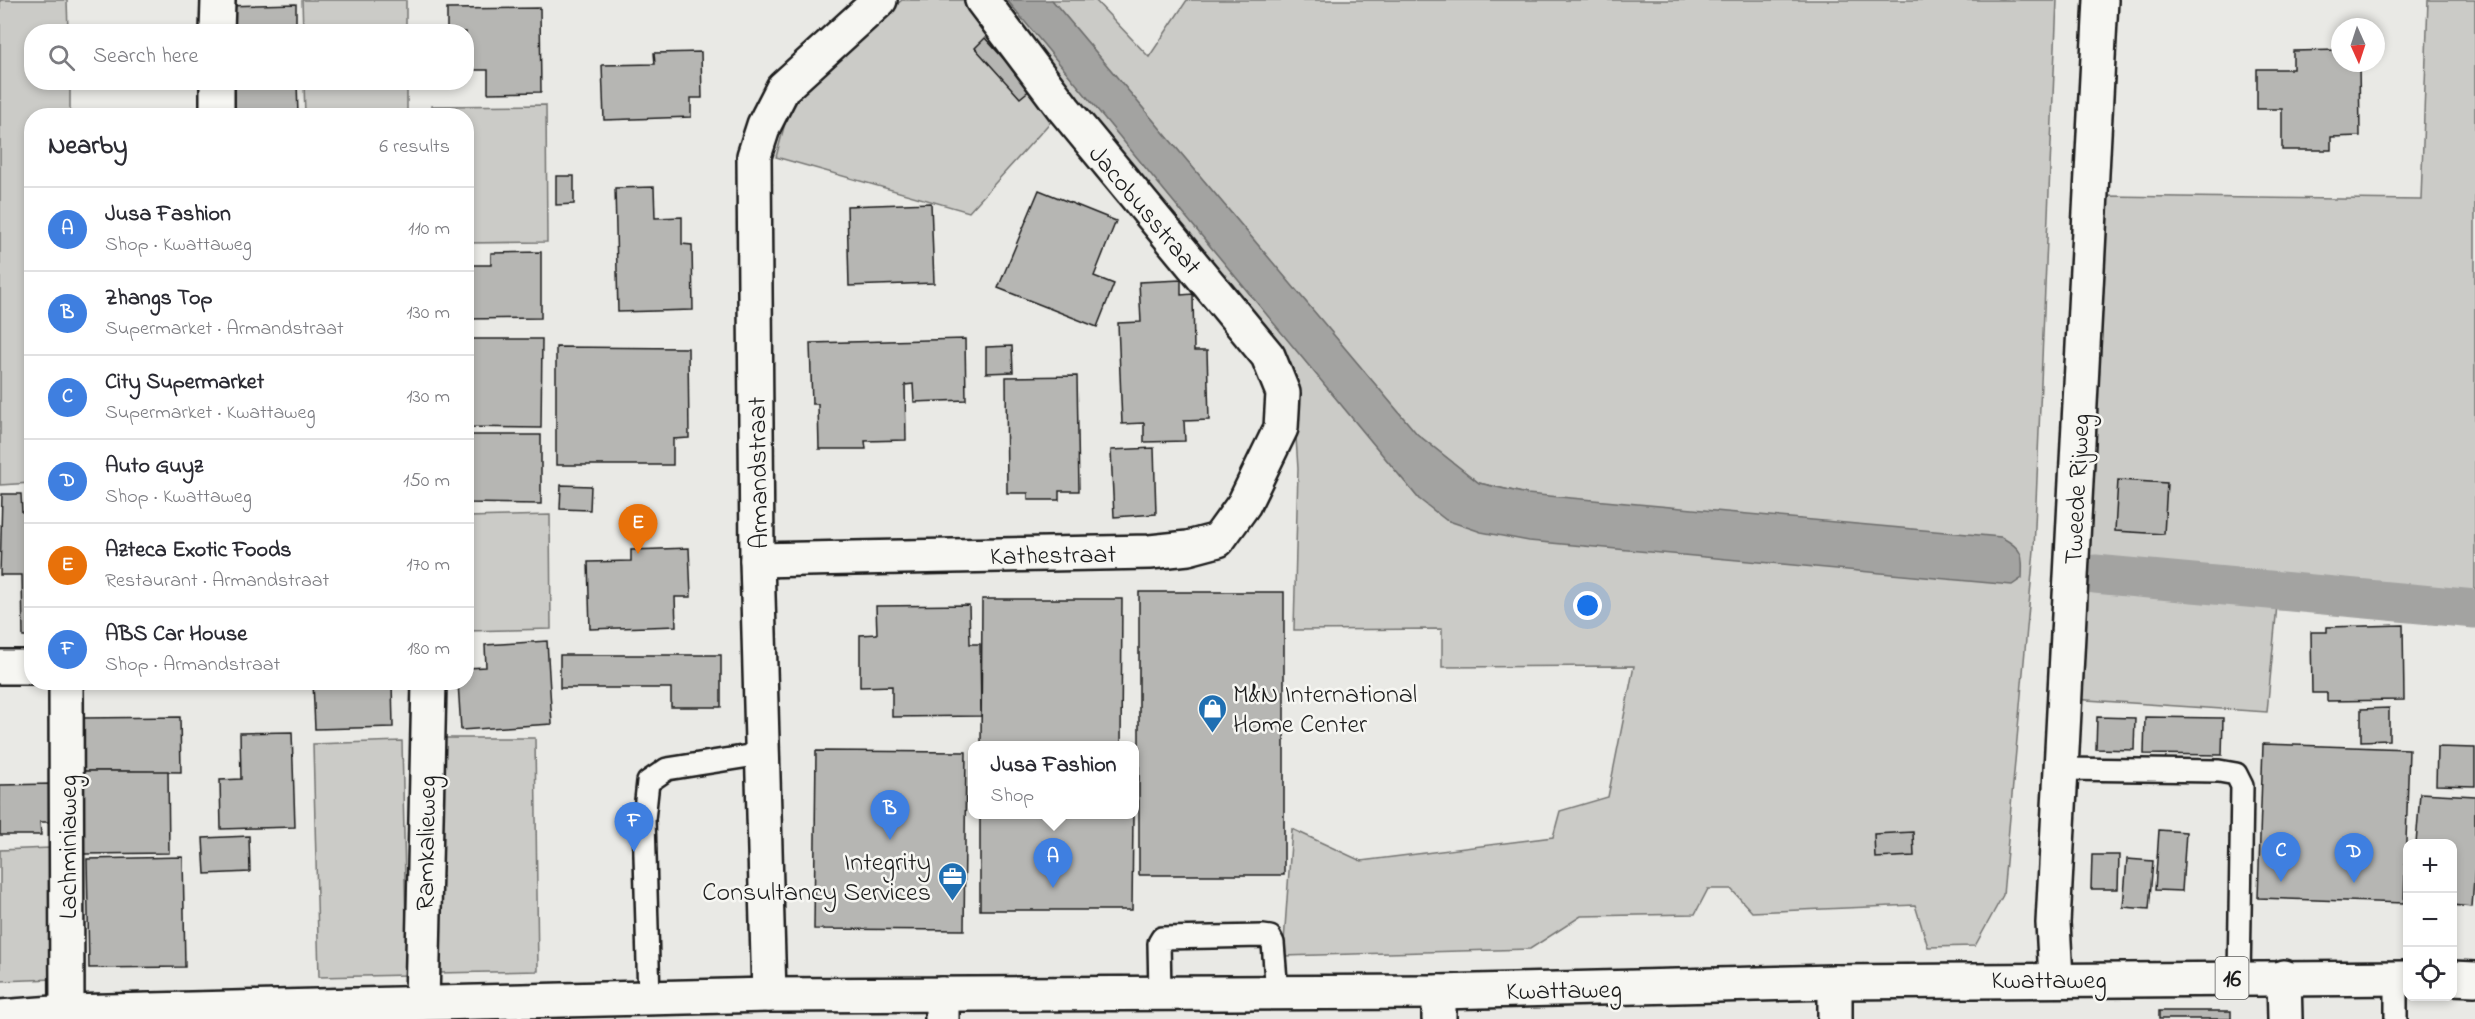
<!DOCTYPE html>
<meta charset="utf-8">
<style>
:root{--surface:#fff;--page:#f2f2f3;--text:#2b2b33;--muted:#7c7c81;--line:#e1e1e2;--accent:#1f6fb2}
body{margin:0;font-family:"Indie Flower",sans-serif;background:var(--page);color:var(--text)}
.controls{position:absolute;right:18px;bottom:18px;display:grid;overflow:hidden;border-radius:12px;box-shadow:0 3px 9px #0003}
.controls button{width:54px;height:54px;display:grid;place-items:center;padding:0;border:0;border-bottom:2px solid var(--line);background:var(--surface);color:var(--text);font:30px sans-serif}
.compass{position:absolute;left:2331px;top:18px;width:54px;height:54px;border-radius:50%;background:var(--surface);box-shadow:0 3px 9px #0003;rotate:177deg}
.you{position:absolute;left:1588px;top:606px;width:21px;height:21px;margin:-15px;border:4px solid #fff;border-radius:50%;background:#1a73e8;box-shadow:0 0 0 9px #1a73e833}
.badge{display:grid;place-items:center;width:39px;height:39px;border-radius:50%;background:var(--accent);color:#fff;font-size:20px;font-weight:700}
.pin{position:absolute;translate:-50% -50px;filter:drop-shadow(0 2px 3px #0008)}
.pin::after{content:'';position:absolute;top:32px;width:21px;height:18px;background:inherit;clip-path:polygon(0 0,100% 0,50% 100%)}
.popup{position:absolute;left:968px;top:741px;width:171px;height:78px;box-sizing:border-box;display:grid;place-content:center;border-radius:12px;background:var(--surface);filter:drop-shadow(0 2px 4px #0005);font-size:20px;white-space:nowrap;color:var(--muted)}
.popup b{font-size:22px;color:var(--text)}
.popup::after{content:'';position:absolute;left:50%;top:100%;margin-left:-12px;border:12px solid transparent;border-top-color:var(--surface)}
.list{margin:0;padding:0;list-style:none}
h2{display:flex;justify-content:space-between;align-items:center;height:78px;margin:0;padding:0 24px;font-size:26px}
h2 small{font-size:20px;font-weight:400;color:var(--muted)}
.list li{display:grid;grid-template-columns:39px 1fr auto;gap:18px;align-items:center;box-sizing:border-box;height:84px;padding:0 24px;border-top:2px solid var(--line)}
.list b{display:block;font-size:22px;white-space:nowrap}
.list p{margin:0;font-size:20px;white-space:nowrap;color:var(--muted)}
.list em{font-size:20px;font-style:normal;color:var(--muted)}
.icon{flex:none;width:33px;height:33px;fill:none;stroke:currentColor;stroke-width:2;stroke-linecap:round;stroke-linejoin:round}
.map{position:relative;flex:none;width:2475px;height:1019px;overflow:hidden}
.search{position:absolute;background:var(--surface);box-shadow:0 3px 9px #0003;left:24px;top:24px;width:450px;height:66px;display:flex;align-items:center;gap:15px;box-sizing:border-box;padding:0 21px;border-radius:24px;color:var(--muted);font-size:22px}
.panel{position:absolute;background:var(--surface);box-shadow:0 3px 9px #0003;left:24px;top:108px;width:450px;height:582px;border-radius:24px}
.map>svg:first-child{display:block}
</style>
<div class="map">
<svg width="2475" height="1019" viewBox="0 0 2475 1019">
<rect width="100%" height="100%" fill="#e9e9e5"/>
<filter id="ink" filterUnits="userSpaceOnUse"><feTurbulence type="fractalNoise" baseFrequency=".0167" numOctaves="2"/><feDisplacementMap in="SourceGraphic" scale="12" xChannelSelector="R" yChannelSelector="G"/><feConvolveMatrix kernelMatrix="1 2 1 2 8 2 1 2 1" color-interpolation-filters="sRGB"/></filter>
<g filter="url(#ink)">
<g fill="#cbcbc7" stroke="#747472" stroke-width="1.5">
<path d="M0 0H67L68 31 32 32V82L70 83V115L32 116 31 483 0 485Z"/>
<path d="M302 0H406V31H303Z"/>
<path d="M902 0H966L1055 117 969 212 776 157 785 123 808 80Z"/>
<path d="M989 0H1007L1419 499 1527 494 1479 483 1417 434 1052 0H1095L1149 57 1187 0H2057L2034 550 2003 895 1975 946 1928 947 1915 905 1752 912 1731 889H1708L1695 914 1581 916 1530 949 1283 956 1292 829 1361 861 1553 837 1560 811 1608 797 1634 666 1442 667V629L1294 630 1298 469 1294 405Z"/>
<path d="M2428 0H2475V599L2079 558 2104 196 2421 200Z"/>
<path d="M304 83H407V115H305Z"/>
<path d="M546 105 547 242 467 243 466 116 432 115V106Z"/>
<path d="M550 515 551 629 467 631V517Z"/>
<path d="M2079 588 2277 605 2267 712 2072 699Z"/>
<path d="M434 738H535L538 971 437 973Z"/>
<path d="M402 741 407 975 319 977 313 744Z"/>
<path d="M50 848 55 979 0 981V850Z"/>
</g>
<path fill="#a3a3a1" stroke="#6d6d6c" stroke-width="1.5" d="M1007 0H1052L1417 434 1479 483 1527 494 2001 537C2023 549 2023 554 2022 578L2012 585 1529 541 1481 532 1446 520 1419 499Z"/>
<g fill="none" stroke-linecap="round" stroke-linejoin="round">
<path stroke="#a3a3a1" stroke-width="39" d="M2095 574 2475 609"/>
</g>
<g fill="#b6b6b3" stroke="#1c1c1c" stroke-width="1.5">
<path d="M296 4V32H225L224 6Z"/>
<path d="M540 8 541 92 488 93V70H466V32H447V9Z"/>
<path d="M985 38 1031 89 1020 98 975 48Z"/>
<path d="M2340 50V63H2359L2360 136 2331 137V150H2282V109H2257V69H2293V51Z"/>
<path d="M701 52 702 98H691V117L604 120 602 65 655 64 654 53Z"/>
<path d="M226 82H297L298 116H227Z"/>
<path d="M556 176H574V204L556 205Z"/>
<path d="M654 187 655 218 682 217V244L692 245 693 310 618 312 615 188Z"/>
<path d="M1039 190 1116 221 1094 276 1114 284 1097 327 998 288Z"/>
<path d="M931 203 934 283 849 286 847 206Z"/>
<path d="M541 252V318L469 319 468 265H491V253Z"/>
<path d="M1181 280V295L1193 294 1194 351H1207L1209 420 1184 421 1185 441 1144 442V423L1122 424 1118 323 1141 322 1139 282Z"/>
<path d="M466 339H542L541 428 466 427Z"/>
<path d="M965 339 966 400 914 402 913 384 905 385 906 440 865 441 866 449H819L818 404H812L810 343Z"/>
<path d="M1012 346 1013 372 986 373V347Z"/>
<path d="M556 347 688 348 689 438 673 439V465H556Z"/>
<path d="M1077 376 1079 491H1059V500H1028V493H1007L1006 377Z"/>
<path d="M469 435H541V504L466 503V453H470Z"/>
<path d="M1154 448 1156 514 1114 517 1111 450Z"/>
<path d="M2118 480 2167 483 2164 534 2115 531Z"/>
<path d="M561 485 591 486 590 510 560 509Z"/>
<path d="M2 494H21L22 512H32V637H23L22 575H0Z"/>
<path d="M689 548 691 597H675L676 626 590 629 588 562 631 561V550Z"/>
<rect x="1139" y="592" width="145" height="283"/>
<path d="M982 599H1122L1121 746H981Z"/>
<path d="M969 605 970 644H980L981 716 892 717V686L860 687V635L877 634 876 606Z"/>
<path d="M2403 625 2404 700 2327 701V693H2312L2311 632H2327V627Z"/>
<path d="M547 641 552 724 461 730 458 682H466V668L486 667 485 645Z"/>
<path d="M560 655H721V707H671V688H560Z"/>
<path d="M313 682H392L393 727 315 729Z"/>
<path d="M2389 708V740L2361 741V709Z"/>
<path d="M180 717 181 772 84 771 83 718Z"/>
<path d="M2097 717 2135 718 2134 750 2096 749Z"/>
<path d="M2145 717 2223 718 2222 755 2144 754Z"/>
<path d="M292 732 295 827 221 829 220 780 241 779 240 733Z"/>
<path d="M2263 744 2409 749 2404 903 2258 898Z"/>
<path d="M2437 747 2475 748V786L2436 785Z"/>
<path d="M816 751 966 752 964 930 814 929Z"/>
<path d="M84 771H168L169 853 84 854Z"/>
<path d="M52 784 53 822H40L41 835H0V785Z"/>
<path d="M2420 793 2475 796V866L2472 907 2452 905V844H2416Z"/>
<path d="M980 814H1133L1132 910H980Z"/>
<path d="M2159 830 2186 832 2182 891 2155 890Z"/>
<path d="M1913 832 1914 856 1875 858 1874 834Z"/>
<path d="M249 836 250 872 205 874 203 838Z"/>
<path d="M2092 855H2119L2118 889H2091Z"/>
<path d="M183 857 185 967 89 968 87 859Z"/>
<path d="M2127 859 2153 861 2149 909 2123 907Z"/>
<rect x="2159" y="1011" width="72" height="8"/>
</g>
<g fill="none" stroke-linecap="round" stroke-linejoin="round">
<defs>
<g id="service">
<path d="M2062 769 2219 771 2236 774 2242 786 2239 978"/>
<path d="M2396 978V1019"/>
<path d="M1160 993 1159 943 1162 938 1263 936 1270 937 1273 943 1277 993"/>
<path d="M649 999 644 819 648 782 667 769 762 754"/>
</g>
<g id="minor">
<path d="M217 32 218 0"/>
<path d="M217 116V82"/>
<path d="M757 560 1150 552 1188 548 1218 540 1244 504 1281 428 1283 393 1268 356 1064 109 982 0"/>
<path d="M0 667H32"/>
<path d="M66 682 67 1012"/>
<path d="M2284 977 2285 1019"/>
<path d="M1835 982V1019"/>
<path d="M1439 992V1019"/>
<path d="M942 994V1019"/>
<path d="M769 995 757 560 754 156 764 125 783 88 880 0"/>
<path d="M422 1003 429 682"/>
</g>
<path id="tertiary" d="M2056 979 2053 923 2101 0"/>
<g id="primary">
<path d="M2452 978 2475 979"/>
<path d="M0 1017 67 1012 769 995 1439 992 1835 982 2408 978"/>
</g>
</defs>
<use href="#service" stroke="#1c1c1c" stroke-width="26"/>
<use href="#minor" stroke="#1c1c1c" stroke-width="38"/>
<use href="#tertiary" stroke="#1c1c1c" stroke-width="38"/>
<use href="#primary" stroke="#1c1c1c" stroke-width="38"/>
<use href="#service" stroke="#f6f6f2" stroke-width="21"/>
<use href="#minor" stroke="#f6f6f2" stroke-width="33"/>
<use href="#tertiary" stroke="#f6f6f2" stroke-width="33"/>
<use href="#primary" stroke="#f6f6f2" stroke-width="33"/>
</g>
</g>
<defs>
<symbol id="shop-pin" viewBox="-11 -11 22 30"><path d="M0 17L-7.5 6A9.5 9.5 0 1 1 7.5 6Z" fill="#1f6fb2" stroke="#f6f6f2"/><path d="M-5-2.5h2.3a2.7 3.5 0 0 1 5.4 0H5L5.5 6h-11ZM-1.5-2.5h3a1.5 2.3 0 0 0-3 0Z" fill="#fff"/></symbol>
<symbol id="office-pin" viewBox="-11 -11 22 30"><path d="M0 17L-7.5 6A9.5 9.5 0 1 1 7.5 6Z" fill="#1f6fb2" stroke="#f6f6f2"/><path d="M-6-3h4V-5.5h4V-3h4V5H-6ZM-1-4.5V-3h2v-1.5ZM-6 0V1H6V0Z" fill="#fff"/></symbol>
</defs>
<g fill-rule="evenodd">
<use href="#shop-pin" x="1196" y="692" width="33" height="45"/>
<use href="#office-pin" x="936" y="860" width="33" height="45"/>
</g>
<g text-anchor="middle" stroke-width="5" stroke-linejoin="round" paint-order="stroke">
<rect fill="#f6f6f2" stroke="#5d5d5c" stroke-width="1.5" x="2215.5" y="957" width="33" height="42" rx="4.5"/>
<g font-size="24" font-weight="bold" fill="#1c1c1c">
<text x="2232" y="986">16</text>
</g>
<g font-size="26" fill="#1c1c1c" stroke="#f6f6f2">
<text transform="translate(1146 209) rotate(50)" y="9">Jacobusstraat</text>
<text transform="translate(757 473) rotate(-91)" y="9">Armandstraat</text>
<text transform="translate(2076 489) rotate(-87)" y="9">Tweede Rijweg</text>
<text transform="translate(1053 554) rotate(-1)" y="9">Kathestraat</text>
<text transform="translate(425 843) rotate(-89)" y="9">Ramkalieweg</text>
<text transform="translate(67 847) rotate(-90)" y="9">Lachminiaweg</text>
<text x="2049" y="988">Kwattaweg</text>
<text transform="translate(1564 989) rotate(-1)" y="9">Kwattaweg</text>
</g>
<g font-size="26" fill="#1c1c1c" stroke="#f6f6f2" text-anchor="start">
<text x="1233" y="702">M&amp;N International<tspan x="1233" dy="30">Home Center</tspan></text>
<text x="931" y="870" text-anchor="end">Integrity<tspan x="931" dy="30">Consultancy Services</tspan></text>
</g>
</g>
</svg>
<div class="controls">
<button>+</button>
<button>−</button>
<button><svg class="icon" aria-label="locate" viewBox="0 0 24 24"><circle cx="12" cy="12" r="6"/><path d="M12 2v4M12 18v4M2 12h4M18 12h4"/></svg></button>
</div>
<svg class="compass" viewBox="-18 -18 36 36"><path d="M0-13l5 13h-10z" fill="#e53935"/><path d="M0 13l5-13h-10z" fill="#7c7c81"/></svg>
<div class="you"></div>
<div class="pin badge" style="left:1053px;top:888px;background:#3f7fe0">A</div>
<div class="popup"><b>Jusa Fashion</b>Shop</div>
<div class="pin badge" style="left:890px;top:840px;background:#3f7fe0">B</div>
<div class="pin badge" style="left:2281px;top:882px;background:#3f7fe0">C</div>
<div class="pin badge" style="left:2354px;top:883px;background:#3f7fe0">D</div>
<div class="pin badge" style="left:638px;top:554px;background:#e8710a">E</div>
<div class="pin badge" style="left:634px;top:852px;background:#3f7fe0">F</div>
<div class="search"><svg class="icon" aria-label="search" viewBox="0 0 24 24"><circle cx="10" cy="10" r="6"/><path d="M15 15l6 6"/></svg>Search here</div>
<section class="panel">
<h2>Nearby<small>6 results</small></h2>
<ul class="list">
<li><span class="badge" style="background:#3f7fe0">A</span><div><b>Jusa Fashion</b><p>Shop · Kwattaweg</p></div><em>110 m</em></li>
<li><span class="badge" style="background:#3f7fe0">B</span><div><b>Zhangs Top</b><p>Supermarket · Armandstraat</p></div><em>130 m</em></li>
<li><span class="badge" style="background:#3f7fe0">C</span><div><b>City Supermarket</b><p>Supermarket · Kwattaweg</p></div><em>130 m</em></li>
<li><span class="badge" style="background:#3f7fe0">D</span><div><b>Auto Guyz</b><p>Shop · Kwattaweg</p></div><em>150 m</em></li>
<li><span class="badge" style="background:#e8710a">E</span><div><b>Azteca Exotic Foods</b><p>Restaurant · Armandstraat</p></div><em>170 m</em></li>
<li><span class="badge" style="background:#3f7fe0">F</span><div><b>ABS Car House</b><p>Shop · Armandstraat</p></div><em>180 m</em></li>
</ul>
</section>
</div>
